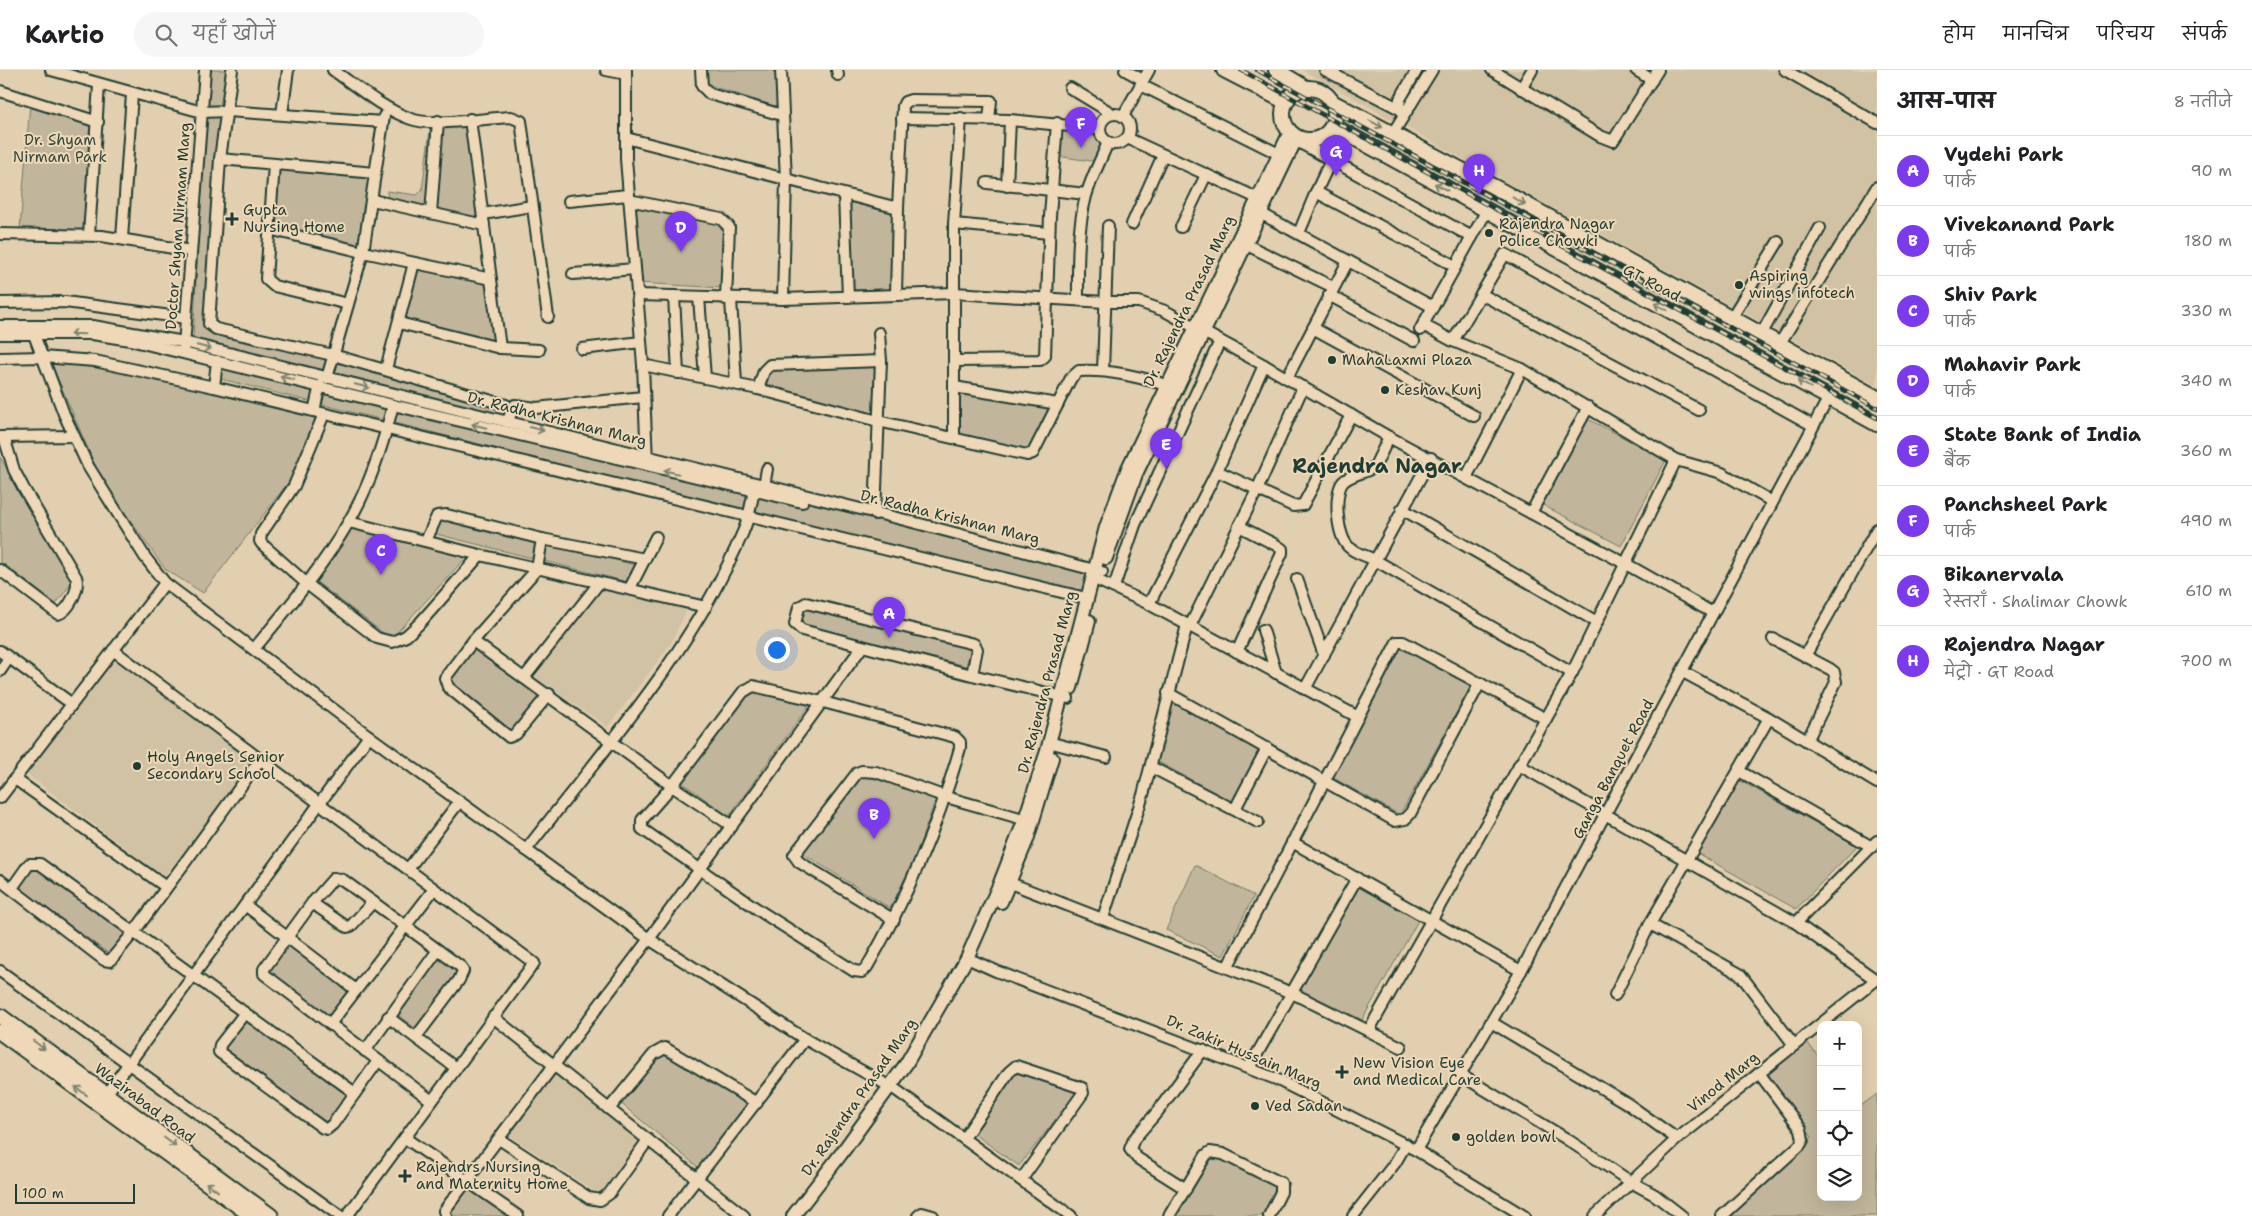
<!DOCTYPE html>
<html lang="hi">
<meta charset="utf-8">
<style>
:root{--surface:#fff;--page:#f6f6f6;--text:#202124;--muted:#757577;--line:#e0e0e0;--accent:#7c3aed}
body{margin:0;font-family:"Shantell Sans","Playpen Sans Deva",sans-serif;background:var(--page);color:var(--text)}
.controls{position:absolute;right:15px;bottom:15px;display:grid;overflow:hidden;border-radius:10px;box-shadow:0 5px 20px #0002}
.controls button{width:45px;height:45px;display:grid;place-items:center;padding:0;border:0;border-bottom:1px solid var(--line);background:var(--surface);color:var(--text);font:25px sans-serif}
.scale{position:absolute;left:15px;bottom:12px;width:120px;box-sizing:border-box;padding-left:5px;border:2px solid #1f3d34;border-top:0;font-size:14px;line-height:18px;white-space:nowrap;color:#1f3d34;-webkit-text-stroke:4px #eed8b7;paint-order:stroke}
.you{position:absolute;left:776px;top:579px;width:18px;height:18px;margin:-12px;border:4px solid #fff;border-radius:50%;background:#1a73e8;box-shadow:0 0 0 8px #1a73e833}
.badge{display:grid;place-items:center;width:32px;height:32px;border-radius:50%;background:var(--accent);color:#fff;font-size:16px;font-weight:700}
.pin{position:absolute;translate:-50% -41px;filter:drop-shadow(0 1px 2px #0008)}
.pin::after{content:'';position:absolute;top:26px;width:18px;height:15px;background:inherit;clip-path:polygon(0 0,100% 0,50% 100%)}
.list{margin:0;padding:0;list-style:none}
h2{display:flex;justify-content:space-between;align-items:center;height:65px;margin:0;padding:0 20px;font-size:21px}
h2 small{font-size:16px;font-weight:400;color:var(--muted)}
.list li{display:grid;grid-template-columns:32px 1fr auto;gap:15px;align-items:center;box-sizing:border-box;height:70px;padding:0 20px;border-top:1px solid var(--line)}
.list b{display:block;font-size:19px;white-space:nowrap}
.list p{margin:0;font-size:16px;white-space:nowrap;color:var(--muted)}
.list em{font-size:16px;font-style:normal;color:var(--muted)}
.icon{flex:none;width:28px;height:28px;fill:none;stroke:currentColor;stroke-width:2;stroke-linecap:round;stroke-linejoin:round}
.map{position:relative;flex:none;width:1877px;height:1146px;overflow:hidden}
header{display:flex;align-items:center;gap:30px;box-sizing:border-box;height:70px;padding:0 25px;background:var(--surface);border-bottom:1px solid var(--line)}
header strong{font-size:24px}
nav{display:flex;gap:28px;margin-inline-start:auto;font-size:18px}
.search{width:350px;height:45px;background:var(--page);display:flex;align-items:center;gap:12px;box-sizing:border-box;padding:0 18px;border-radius:28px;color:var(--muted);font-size:19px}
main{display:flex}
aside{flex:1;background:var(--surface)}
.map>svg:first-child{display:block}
</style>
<header>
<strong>Kartio</strong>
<div class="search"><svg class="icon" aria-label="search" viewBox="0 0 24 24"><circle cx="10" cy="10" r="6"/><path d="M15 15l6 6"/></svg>यहाँ खोजें</div>
<nav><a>होम</a><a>मानचित्र</a><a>परिचय</a><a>संपर्क</a></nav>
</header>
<main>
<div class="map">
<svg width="1877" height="1146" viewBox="0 0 1877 1146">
<rect width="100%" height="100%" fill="#e2cfaf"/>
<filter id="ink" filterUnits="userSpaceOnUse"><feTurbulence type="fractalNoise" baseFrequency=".02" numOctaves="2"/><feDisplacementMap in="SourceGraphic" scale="10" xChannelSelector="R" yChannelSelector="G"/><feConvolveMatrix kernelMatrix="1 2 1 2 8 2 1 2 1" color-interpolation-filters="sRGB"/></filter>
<g filter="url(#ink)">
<g fill="#d1c2a4">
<path d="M1302 0H1877V316Z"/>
<path d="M597 515 687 539 672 572 608 657 527 603Z"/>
<path d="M112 585 254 690 164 807 24 702Z"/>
<path d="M553 1000 643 1071 599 1124 505 1063Z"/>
</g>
<g fill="#c1b69b" stroke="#707a68">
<path d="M207 0H228L208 254 510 334 506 349 193 270Z"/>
<path d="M700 0H778L781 38 699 12Z"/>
<path d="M30 33 97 54 88 161 20 159Z"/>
<path d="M467 50 483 152 388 132 387 121 417 125 422 120 430 60 427 52Z"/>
<path d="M1057 54 1097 57 1110 70 1099 92 1056 86Z"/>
<path d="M279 97 374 105 358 177 274 156Z"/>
<path d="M843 128 895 141 894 220H845Z"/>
<path d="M636 129 727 151 723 218 637 213Z"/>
<path d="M410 189 491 209 501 272 397 247Z"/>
<path d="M49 288 95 289 321 343 291 409 203 523 165 499 101 409Z"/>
<path d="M220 289 1090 497 1081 526 217 308Z"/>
<path d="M881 291 878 351 758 319 764 292Z"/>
<path d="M954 320 1054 334 1030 382 954 365Z"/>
<path d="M1586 348 1666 390 1621 476 1541 434Z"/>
<path d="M0 387 72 512 56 534 0 491Z"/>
<path d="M435 445 635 495 628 512 428 462Z"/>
<path d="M353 457 469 484 391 569 314 510Z"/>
<path d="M802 535 971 578 966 596 798 554Z"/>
<path d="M1400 576 1471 616 1400 745 1328 705Z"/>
<path d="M475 578 543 627 512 661 445 610Z"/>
<path d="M748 616 812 631 729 746 677 709Z"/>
<path d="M1172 632 1261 681 1234 733 1153 689Z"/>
<path d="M857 703 936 728 915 788 890 838 797 780Z"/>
<path d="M1739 710 1857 776 1796 839 1697 783Z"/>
<path d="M32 793 125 862 109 884 16 815Z"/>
<path d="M1195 795 1254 826 1223 886 1166 860Z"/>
<path d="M1355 815 1419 849 1362 950 1296 918Z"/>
<path d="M285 872 349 920 327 948 264 900Z"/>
<path d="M438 885 460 902 416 959 394 942Z"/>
<path d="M242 948 348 1026 326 1056 220 978Z"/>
<path d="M1807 972 1821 990V1127H1858V1038L1877 1024V1146H1730L1812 1067 1768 1005Z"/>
<path d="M659 977 748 1035 699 1098 618 1031Z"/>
<path d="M1014 1001 1078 1021 1019 1096 971 1062Z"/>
<path d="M1216 1083 1290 1113 1267 1146H1172Z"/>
<path d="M463 1115 511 1146H454L443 1139Z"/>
</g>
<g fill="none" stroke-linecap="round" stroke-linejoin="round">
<defs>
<g id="minor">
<path d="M51 0 202 42 228 41 383 52"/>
<path d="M232 0 220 89 209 254 216 259 333 285 506 335"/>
<path d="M333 0C357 17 383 39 411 49 432 57 486 48 511 47L521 51 548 247"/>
<path d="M606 0 626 4"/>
<path d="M626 0V89L643 295 647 392"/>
<path d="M701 0 702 16 710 24 782 45"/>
<path d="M781 0 786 110 783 229"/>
<path d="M837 0 838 5"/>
<path d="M1125 0 1143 10"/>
<path d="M1325 0 1400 39"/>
<path d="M1492 0 1600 66 1613 71 1658 0"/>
<path d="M1636 0 1652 10"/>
<path d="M1785 0 1877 53"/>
<path d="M1141 15 1279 84"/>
<path d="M1070 18 1113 44"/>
<path d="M1521 19 1532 0"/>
<path d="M0 21 98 52"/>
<path d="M1403 43 1399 35 1400 29 1417 0"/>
<path d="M282 44 288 0"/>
<circle cx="1115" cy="59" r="15"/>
<path d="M1123 46 1149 0"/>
<path d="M902 48 1010 50 1100 59"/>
<path d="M470 49 500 278"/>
<path d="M1393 63 1432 0"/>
<path d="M626 68 898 138"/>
<path d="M1127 68 1257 128"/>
<path d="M1295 70 1472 167"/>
<path d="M220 89 375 103"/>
<path d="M1331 90 1316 122 1455 196"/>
<path d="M274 94 266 209 274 216 348 234"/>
<path d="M987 113 1086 124"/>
<path d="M1007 116 1010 50"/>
<path d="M844 125 848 227"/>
<path d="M372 130 484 155"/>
<path d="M629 130 721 149 729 157 726 229"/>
<path d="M569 131 628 125"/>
<path d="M431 143 438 51"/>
<path d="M1260 143 1433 237"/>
<path d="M483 144 532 136"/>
<path d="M954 154 1049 163"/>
<path d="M1132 154 1163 85"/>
<path d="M1181 157 1206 105"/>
<path d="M269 159 363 182 491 209"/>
<path d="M1299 163 1316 122"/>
<path d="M0 164 102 166 191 181"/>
<path d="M89 165 99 15"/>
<path d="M122 169 132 24"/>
<path d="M1245 174 1333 217"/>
<path d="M573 204 635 199"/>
<path d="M1481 224 1699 340"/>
<path d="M638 225 783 229 954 223 1105 232H1139L1165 241 1264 295 1389 367 1626 494 1713 543"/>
<path d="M896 225 898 138 903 36 905 32 911 30 991 31 989 49"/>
<path d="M1329 225 1414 271"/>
<path d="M674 226 678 303"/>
<path d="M699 227 705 308"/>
<path d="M731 229 736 314"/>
<path d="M1078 230C1078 196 1077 160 1086 126 1091 108 1101 90 1108 72"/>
<path d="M0 233 65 232 186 248"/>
<path d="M1732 247 1778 172"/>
<path d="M399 253 500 278 539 280"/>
<path d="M1423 255 1453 271 1522 299 1676 390 1722 403 1771 431"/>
<path d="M0 256H93L184 272 901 449 1102 502"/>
<path d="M1313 258 1474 346"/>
<path d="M1420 260 1486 142"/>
<path d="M33 262 64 344 88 396 145 487 165 513 369 666 649 869 805 969 896 1020 1071 1146"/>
<path d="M1762 263 1820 158"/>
<path d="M0 264H92L130 270 393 335 802 432"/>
<path d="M1453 271 1505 184 1812 355"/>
<path d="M1780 273 1877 117"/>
<path d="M184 276 205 0"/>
<path d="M582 279 641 272"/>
<path d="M0 288 42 287 95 291 214 317 1086 528"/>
<path d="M954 291 1040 290 1045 286 1050 146 1057 53"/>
<path d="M643 295 758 319 878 351 1027 385 1033 383 1071 308 1079 301C1109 299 1138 307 1167 315"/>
<path d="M386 299 414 193"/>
<path d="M1103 301 1108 156"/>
<path d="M327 308 363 182 384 46"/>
<path d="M1287 308 1348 191"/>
<path d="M214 317 217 291"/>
<path d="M954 317 1058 334"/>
<path d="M758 319 764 301 770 295 881 291"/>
<path d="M314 341 320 315"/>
<path d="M324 344 294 416 261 464 260 471 262 474 307 514 377 568 392 572 406 566 419 554 480 485"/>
<path d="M507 352 515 335 536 338 643 327"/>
<path d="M0 367 74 366"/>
<path d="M1389 367 1375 396C1365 404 1352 403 1343 412 1333 424 1337 469 1350 478 1357 484 1367 486 1375 490L1572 603"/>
<path d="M954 368V154L961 48"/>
<path d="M1217 401 1293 436 1303 435 1351 345"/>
<path d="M1466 408 1522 299"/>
<path d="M764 416 767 399"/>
<path d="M1402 439 1597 552"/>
<path d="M1531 443 1588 337"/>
<path d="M875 444 881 291 879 263"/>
<path d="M349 452 480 485 706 537"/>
<path d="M542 469 537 499 473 571 445 608 448 617 509 667 516 664 549 624"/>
<path d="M426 471 437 446 447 445 542 469 645 489"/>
<path d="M0 500 58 544C69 541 80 518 76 507L24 419 14 400 4 367"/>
<path d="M1297 509 1324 585"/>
<path d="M1099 511 1149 534 1358 647"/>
<path d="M1114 517 1135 455 1220 271"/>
<path d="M630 518 656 467"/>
<path d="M1149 534 1217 401 1264 295"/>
<path d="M1190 556 1257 420 1303 317"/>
<path d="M1263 560 1276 603"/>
<path d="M1773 569 1830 599 1834 602 1836 612 1807 671"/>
<path d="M473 571 672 716 732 756"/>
<path d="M254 579C287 539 321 499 348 453 369 418 383 375 393 335"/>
<path d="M113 580 534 893 347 1146"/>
<path d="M0 581 72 634"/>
<path d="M1237 582 1282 483V479L1276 475 1239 456"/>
<path d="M1805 586 1877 459"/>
<path d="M0 601 9 588"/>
<path d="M1683 602 1769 648 1877 713"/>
<path d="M972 605 977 579 974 574 806 533 799 537 795 554 802 560 972 605 1068 628"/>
<path d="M524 608 599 513"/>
<path d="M753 616 823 632 955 667 960 672V678C938 755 907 828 867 897L862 902 854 901 763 843 642 759V750L672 716 743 622Z"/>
<path d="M1305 619 1431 388"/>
<path d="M1168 623 1395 751 1405 749 1410 744 1480 613"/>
<path d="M1056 674 1106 687"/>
<path d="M1519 695 1796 853 1876 910"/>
<path d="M1151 697 1258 752"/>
<path d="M1739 701 1872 777"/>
<path d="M15 709 166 817"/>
<path d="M0 728 165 513"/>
<path d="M1235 739 1267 678"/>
<path d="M1292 772 1521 901"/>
<path d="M526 780C605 678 692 582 743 462 750 447 751 430 756 414"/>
<path d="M408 799 459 732"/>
<path d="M0 810 104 890 110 891 134 862 260 690"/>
<path d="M1010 813 1292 923 1401 977"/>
<path d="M12 818 29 794H40L355 1023"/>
<path d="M312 833 347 857 351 856 373 832"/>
<path d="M245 835 356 920"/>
<path d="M1103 848 1143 725 1187 555"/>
<path d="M894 850 799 792 794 785 857 703 862 701 876 702 946 727 1030 751"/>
<path d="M1796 853 1877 771"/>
<path d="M1650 854 1740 904 1794 975"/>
<path d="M967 888 996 901 1276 1009 1416 1080 1524 1146"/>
<path d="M1228 896 1397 572H1403L1546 649"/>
<path d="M0 901 340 1146"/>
<path d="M1615 925 1650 854 1769 648"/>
<path d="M244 944 220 975 219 982 323 1058 327 1059 333 1054 378 991"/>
<path d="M388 947 456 998"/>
<path d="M493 947 744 1146"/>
<path d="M1491 952 1628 1034 1677 1069"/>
<path d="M330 954 434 819"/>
<path d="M1369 960 1572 603 1676 390"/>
<path d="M416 967 459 910 463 901 461 897 343 810 334 808 312 833 264 899V904L432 1031"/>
<path d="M365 981 438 880"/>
<path d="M1249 998 1357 808"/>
<path d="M1459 1004 1565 1068 1631 1112 1655 1125 1682 1146"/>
<path d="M102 1030 369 666"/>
<path d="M609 1039 654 984 665 978 757 1033"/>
<path d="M405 1068 518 1146"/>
<path d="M964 1068 1009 1002 1016 996 1082 1018 1083 1023 1021 1110"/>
<path d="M499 1069 589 1128 600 1130 609 1124 648 1070"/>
<path d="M1416 1080 1521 901 1829 327"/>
<path d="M1186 1119 1137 1088 1130 1079 1134 1069 1158 1041 1203 980"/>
<path d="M446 1146 444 1141 649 869 862 577"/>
<path d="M668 1146 805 969"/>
<path d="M918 1146 922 1143 933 1146"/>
<path d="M1169 1146 1206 1085 1210 1082 1223 1084 1281 1113V1122L1269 1146"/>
<path d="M1353 1146 1395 1093 1406 1074"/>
<path d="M1595 1146 1677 1069 1877 909"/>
<path d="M1722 1146 1800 1075 1803 1070 1801 1059 1759 1003"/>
</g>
<g id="major">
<path d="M1106 488 1136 404 1297 67"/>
<path d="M1071 618 1089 551"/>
<path d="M1001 832 1027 770 1052 688"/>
<path d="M793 1146 841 1084 906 994 967 888 1000 813 1025 749 1047 681 1106 457 1128 398 1290 62"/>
</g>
<g id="highway">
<path d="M1224 0 1286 32"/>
<path d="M1276 0 1306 18"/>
<circle cx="1309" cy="44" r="26"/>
<path d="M1332 32 1498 119 1877 328"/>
<path d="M1333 56 1877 354"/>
<path d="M0 946 271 1146"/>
<path d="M0 962 252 1146"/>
</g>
</defs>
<use href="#minor" stroke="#1f3d34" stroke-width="14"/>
<use href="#major" stroke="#1f3d34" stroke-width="16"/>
<use href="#highway" stroke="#1f3d34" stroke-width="18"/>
<use href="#minor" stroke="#eed8b7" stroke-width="10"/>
<use href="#major" stroke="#eed8b7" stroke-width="12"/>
<use href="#highway" stroke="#eed8b7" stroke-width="14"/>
<defs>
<g id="rail">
<path d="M1241 0 1877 348"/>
<path d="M1257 0 1877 338"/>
</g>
</defs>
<use href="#rail" stroke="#1f3d34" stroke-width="4.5"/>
<use href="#rail" stroke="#eed8b7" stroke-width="2.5" stroke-dasharray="8" stroke-linecap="butt"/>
</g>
<defs><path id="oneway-shaft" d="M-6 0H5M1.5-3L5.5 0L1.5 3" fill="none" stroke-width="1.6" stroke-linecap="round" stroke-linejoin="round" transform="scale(1.25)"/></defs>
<g stroke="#7c836f">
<use href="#oneway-shaft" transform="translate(1376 54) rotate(28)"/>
<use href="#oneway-shaft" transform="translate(1441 117) rotate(-151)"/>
<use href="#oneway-shaft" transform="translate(1519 131) rotate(29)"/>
<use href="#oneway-shaft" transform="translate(1661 237) rotate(-152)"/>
<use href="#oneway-shaft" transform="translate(77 264) rotate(-178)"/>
<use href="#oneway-shaft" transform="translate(204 277) rotate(14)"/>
<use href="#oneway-shaft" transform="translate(287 308) rotate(-166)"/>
<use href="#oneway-shaft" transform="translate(1804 314) rotate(-152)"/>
<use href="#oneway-shaft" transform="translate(362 316) rotate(14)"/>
<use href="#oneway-shaft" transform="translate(479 356) rotate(-167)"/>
<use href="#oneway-shaft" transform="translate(537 359) rotate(14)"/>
<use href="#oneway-shaft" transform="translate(671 402) rotate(-167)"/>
<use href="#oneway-shaft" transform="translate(39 975) rotate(37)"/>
<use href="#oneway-shaft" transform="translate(81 1021) rotate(-144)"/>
<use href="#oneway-shaft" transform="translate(170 1072) rotate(37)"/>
<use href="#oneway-shaft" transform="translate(212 1117) rotate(-144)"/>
</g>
</g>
<g fill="#1f3d34" stroke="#eed8b7" stroke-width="2">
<path d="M229.5 141.5h5v5h5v5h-5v5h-5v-5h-5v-5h5z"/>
<circle cx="1489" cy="163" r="5"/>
<circle cx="1739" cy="215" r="5"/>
<circle cx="1332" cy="290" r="5"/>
<circle cx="1385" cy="320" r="5"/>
<circle cx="137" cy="696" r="5"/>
<path d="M1339.5 994.5h5v5h5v5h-5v5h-5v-5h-5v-5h5z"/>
<circle cx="1255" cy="1036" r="5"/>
<circle cx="1456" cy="1067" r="5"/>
<path d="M402.5 1098.5h5v5h5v5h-5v5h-5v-5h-5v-5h5z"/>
</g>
<g text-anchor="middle" stroke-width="4" stroke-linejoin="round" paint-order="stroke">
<g font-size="15" fill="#2f493e" stroke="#eed8b7">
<text x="60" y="75">Dr. Shyam<tspan x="60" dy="17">Nirmam Park</tspan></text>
</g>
<g font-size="15" fill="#1f3d34" stroke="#eed8b7" text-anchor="start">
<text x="243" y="145">Gupta<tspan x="243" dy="17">Nursing Home</tspan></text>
<text x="1499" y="159">Rajendra Nagar<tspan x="1499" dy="17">Police Chowki</tspan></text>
<text x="1749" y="211">Aspiring<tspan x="1749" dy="17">wings infotech</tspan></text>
<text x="1342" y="295">MahaLaxmi Plaza</text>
<text x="1395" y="325">Keshav Kunj</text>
<text x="147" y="692">Holy Angels Senior<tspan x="147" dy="17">Secondary School</tspan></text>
<text x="1353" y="998">New Vision Eye<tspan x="1353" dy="17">and Medical Care</tspan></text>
<text x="1265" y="1041">Ved Sadan</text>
<text x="1466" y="1072">golden bowl</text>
<text x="416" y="1102">Rajendrs Nursing<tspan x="416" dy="17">and Maternity Home</tspan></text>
</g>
<g font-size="15" fill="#1f3d34" stroke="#eed8b7">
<text transform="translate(178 156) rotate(-86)" y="5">Doctor Shyam Nirmam Marg</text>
<text transform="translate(1652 213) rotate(28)" y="5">GT Road</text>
<text transform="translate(1189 231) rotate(-64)" y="5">Dr. Rajendra Prasad Marg</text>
<text transform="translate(557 349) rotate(14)" y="5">Dr. Radha Krishnan Marg</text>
<text transform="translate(950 447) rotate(14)" y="5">Dr. Radha Krishnan Marg</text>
<text transform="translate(1047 612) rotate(-75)" y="5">Dr. Rajendra Prasad Marg</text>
<text transform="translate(1613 699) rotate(-62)" y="5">Ganga Banquet Road</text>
<text transform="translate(1244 982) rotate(23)" y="5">Dr. Zakir Hussain Marg</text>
<text transform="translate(1723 1012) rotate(-39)" y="5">Vinod Marg</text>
<text transform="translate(859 1027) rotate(-55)" y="5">Dr. Rajendra Prasad Marg</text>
<text transform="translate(145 1033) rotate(37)" y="5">Wazirabad Road</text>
</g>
<g font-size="20" font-weight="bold" fill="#1f3d34" stroke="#eed8b7">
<text x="1377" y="403">Rajendra Nagar</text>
</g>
</g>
</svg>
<div class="controls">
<button>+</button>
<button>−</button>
<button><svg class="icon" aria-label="locate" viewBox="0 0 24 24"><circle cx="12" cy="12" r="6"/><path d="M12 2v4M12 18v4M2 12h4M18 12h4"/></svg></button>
<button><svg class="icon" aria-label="layers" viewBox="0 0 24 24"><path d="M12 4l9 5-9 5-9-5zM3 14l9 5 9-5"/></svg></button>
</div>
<div class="scale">100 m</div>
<div class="you"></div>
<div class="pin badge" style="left:889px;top:568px">A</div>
<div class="pin badge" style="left:874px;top:769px">B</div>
<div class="pin badge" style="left:381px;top:505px">C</div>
<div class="pin badge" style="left:681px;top:182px">D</div>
<div class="pin badge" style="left:1166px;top:399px">E</div>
<div class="pin badge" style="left:1081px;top:78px">F</div>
<div class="pin badge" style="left:1336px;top:106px">G</div>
<div class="pin badge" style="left:1479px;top:125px">H</div>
</div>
<aside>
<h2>आस-पास<small>8 नतीजे</small></h2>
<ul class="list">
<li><span class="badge">A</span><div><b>Vydehi Park</b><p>पार्क</p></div><em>90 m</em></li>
<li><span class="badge">B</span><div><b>Vivekanand Park</b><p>पार्क</p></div><em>180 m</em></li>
<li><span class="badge">C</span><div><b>Shiv Park</b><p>पार्क</p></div><em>330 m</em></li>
<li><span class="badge">D</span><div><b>Mahavir Park</b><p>पार्क</p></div><em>340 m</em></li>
<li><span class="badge">E</span><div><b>State Bank of India</b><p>बैंक</p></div><em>360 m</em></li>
<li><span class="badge">F</span><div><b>Panchsheel Park</b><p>पार्क</p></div><em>490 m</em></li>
<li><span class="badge">G</span><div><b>Bikanervala</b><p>रेस्तराँ · Shalimar Chowk</p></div><em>610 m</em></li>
<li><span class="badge">H</span><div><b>Rajendra Nagar</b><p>मेट्रो · GT Road</p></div><em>700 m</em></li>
</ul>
</aside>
</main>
